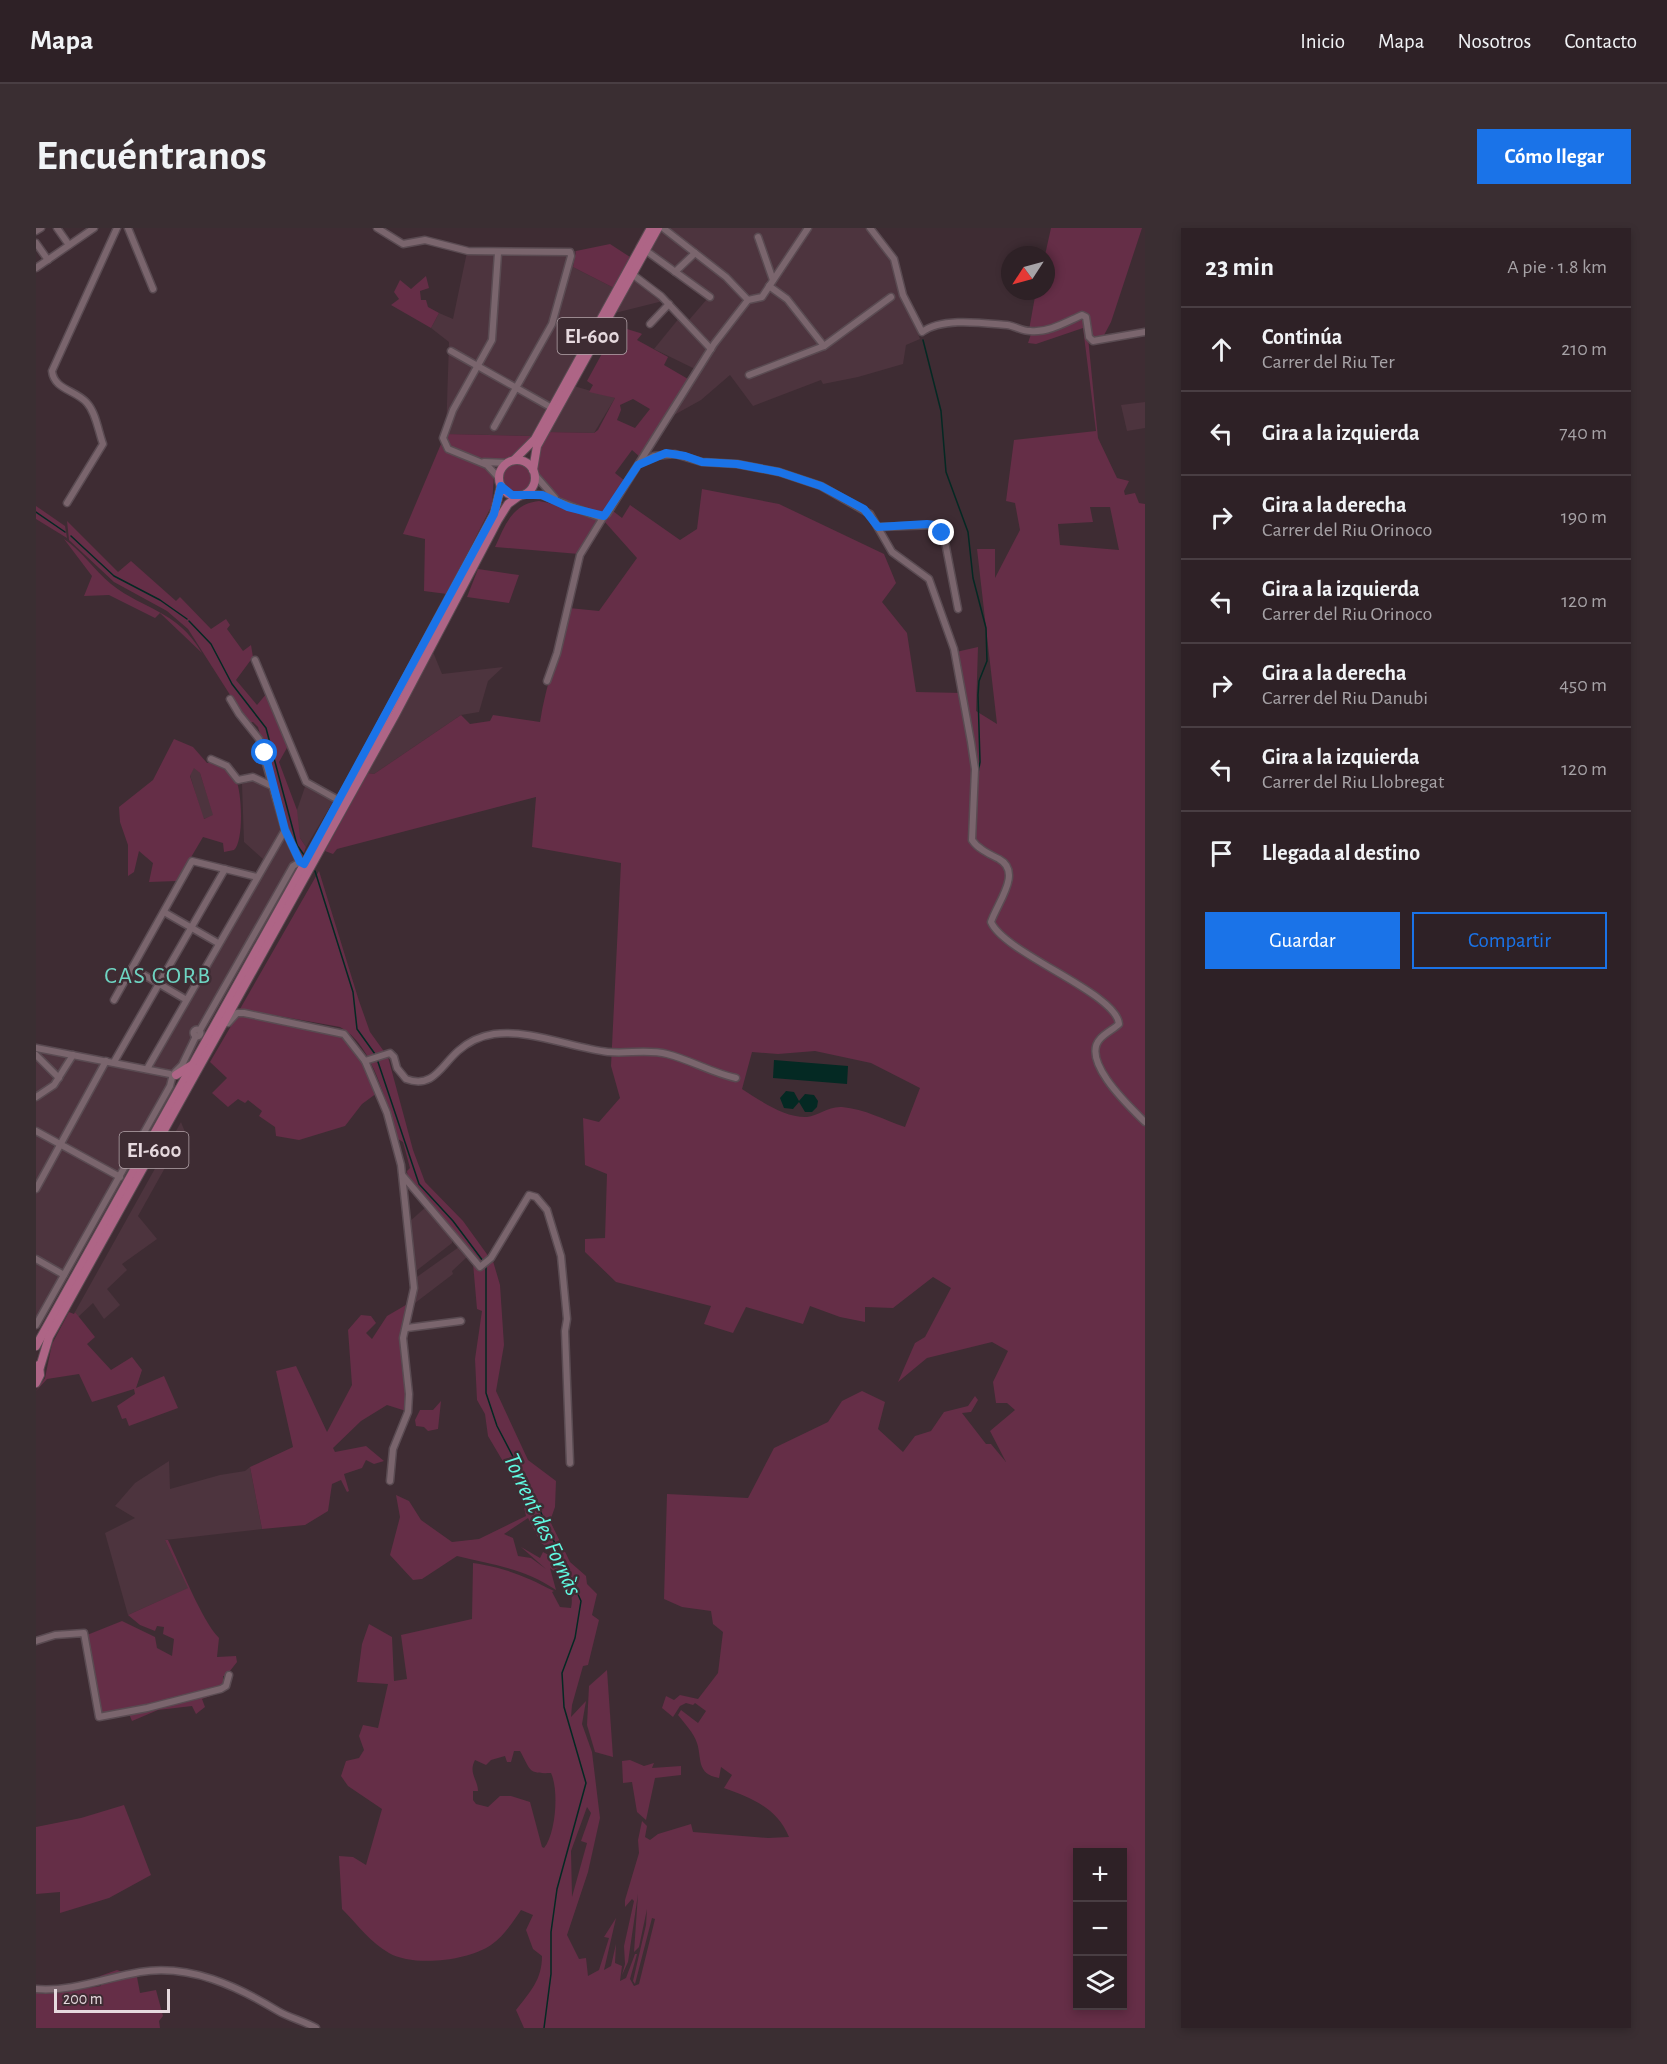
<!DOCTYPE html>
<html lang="es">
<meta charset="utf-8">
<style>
:root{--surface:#2e2126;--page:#3a2e32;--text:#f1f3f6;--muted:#a7a3a7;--line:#493e43;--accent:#1a73e8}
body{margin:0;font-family:"Alegreya Sans",sans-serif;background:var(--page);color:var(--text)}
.controls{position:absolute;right:18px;bottom:18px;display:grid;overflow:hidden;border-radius:0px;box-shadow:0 3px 9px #0003}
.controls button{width:54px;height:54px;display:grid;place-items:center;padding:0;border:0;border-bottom:2px solid var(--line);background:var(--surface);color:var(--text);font:30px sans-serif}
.compass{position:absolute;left:965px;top:18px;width:54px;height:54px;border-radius:50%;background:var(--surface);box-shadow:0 3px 9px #0003;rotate:234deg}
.scale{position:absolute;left:18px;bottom:15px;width:116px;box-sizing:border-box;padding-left:6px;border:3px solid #e6d9de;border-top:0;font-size:16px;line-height:21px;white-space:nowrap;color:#e6d9de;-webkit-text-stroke:4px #3e2c33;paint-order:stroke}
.stop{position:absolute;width:18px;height:18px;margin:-14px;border:4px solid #1a73e8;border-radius:50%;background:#fff}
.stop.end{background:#1a73e8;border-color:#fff;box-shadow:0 2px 6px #0008}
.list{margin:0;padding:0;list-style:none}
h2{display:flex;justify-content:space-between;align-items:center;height:78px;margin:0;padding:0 24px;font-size:26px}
h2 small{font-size:20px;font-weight:400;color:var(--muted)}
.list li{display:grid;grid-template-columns:39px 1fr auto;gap:18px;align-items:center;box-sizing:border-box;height:84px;padding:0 24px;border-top:2px solid var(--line)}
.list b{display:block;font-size:22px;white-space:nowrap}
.list p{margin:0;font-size:20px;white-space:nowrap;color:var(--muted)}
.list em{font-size:20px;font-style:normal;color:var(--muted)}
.actions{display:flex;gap:12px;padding:18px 24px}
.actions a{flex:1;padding:14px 0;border:2px solid var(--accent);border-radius:0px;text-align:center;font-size:21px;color:var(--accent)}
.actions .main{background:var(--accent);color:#fff}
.icon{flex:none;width:33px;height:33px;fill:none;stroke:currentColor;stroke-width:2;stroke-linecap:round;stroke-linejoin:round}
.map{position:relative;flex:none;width:1109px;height:1800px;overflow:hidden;border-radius:0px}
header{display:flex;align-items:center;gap:36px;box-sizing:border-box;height:84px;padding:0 30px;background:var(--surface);border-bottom:2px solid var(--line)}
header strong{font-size:28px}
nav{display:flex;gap:33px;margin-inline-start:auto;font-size:21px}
.intro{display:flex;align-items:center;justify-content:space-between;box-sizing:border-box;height:144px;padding:0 36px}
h1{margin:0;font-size:42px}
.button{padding:15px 27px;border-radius:0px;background:var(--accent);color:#fff;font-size:21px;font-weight:700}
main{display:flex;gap:36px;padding:0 36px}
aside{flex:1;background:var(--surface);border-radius:0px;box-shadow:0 3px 9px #0003}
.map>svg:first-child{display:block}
</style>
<header>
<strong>Mapa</strong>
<nav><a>Inicio</a><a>Mapa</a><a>Nosotros</a><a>Contacto</a></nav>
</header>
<div class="intro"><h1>Encuéntranos</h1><a class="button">Cómo llegar</a></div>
<main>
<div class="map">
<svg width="1109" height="1800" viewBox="0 0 1109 1800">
<rect width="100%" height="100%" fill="#3e2c33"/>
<g fill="#4d343e">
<path d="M609 0H832L855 28 884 111 870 117 867 136 822 149 787 156 785 152 717 178 694 147 665 172 638 187 632 183 659 141 618 121 644 89 653 92 671 71 599 18Z"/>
<path d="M540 23 537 39 578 60 495 208 410 206 413 114 395 100 403 85 417 91 431 24 479 27Z"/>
<path d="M599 50 627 73 579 85Z"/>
<path d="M538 158 579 170 558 205 512 204Z"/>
<path d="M1109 174V200L1091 203 1085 177Z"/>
<path d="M397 424 406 446 467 439 452 453 443 484 425 487 338 546 332 545Z"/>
<path d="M158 539 164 545 178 588 167 591 154 547Z"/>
<path d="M220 552 233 562 261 637 152 834 144 836 0 1089V823L110 844 229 641 224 637 227 631 208 614 206 556Z"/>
<path d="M270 556 298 572 270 619 264 610 260 596 261 582Z"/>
<path d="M145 894 149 904 102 988 121 1011 86 1036 91 1042 71 1061 84 1077 68 1091 57 1075 42 1089 39 1084Z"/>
<path d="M390 979 416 1011V1015L380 1043 377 1042 373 994Z"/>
<path d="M423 1019 431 1029 416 1043 417 1046 379 1075 378 1051Z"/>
<path d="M133 1233 134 1261 184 1247 209 1243 214 1239 226 1301 129 1312 153 1360 92 1387 69 1305 99 1290 79 1278 99 1255Z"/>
</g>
<g fill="#652e47" fill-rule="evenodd">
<path d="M1015 0H1106L1075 94 1067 109 1056 108 1049 84 1017 98 993 102 1000 63H1010L1009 27Z"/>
<path d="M574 16 594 29 578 60 537 39 540 23Z"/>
<path d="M390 48 393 60 384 63 385 72H390L392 79 403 85 395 100 355 77 363 71 358 64 364 52 375 61Z"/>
<path d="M1047 90 1051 99 1062 210 1081 250 1093 253 1088 263 1089 267 1099 265 1103 275 1109 276V1800H488L480 1782C494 1764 506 1752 506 1728L497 1721 490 1702 497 1687 485 1682C477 1694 467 1709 455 1717 432 1733 377 1739 353 1725 335 1715 321 1696 306 1681L303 1628 317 1629 330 1637 346 1581 312 1558 305 1548 310 1533 323 1530 328 1522 323 1508 327 1497 342 1500 352 1456 321 1454 326 1416 333 1396 356 1409 358 1453 371 1451 365 1407 436 1391 437 1335C470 1340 489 1348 518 1363L516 1364 524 1379 535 1380C539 1361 528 1351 514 1340L520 1362C488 1340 457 1337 421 1328L386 1351 377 1352 354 1327 364 1289 360 1267 373 1273 385 1292 416 1314 443 1311 490 1288 484 1262 452 1208 449 1186 441 1172 439 1131 446 1083 441 1081 437 1035 445 1041 457 1033 464 1057 468 1117 460 1163 492 1232 520 1253 519 1279 514 1293 534 1334 550 1348 551 1356 561 1366 556 1387 563 1392 552 1437 547 1438 536 1477 535 1489 550 1473 546 1496 556 1524 564 1590 552 1644 531 1707 543 1731 550 1730 552 1748 563 1742 573 1710 568 1709 580 1690 568 1742 575 1738 580 1716 579 1735 586 1738 584 1753 590 1750 599 1726H601L594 1751 598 1758 603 1756 619 1691 616 1690 599 1756 597 1753 610 1697 611 1681 603 1719 598 1724 602 1666 592 1734 586 1747 589 1736 588 1718 598 1673 596 1671 589 1679V1672L603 1625 602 1612 606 1593 611 1598 609 1609 614 1612 622 1606 655 1596 657 1604 732 1610 753 1609C741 1580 716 1570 688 1560L696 1547 685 1539 683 1550C660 1546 666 1530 661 1515 658 1505 648 1495 642 1487L645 1482 662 1495 670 1483 659 1475 657 1477 650 1475 644 1478 637 1489 626 1480 630 1468 638 1472 644 1467 662 1471 682 1445 687 1404 677 1396 675 1383 646 1379 628 1371 631 1266 712 1270 738 1220 792 1194 806 1173 826 1163 849 1174 842 1201 867 1224 879 1208 895 1203 908 1184 932 1178 939 1168 942 1172 935 1184 926 1185 950 1216H955L970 1234 954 1203 979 1182 971 1175H960L957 1154 972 1123 956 1114 891 1130 862 1154 879 1115 889 1109 915 1060 897 1049 857 1080 829 1079V1094L804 1089 774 1078 767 1096 710 1079 697 1105 668 1096 675 1078 580 1054 549 1024V1011L569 1010 571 946 549 937 547 890 563 894 584 870 575 838 585 635 496 619 500 569 301 621 297 626 289 623 332 545 338 546 425 487 434 496 454 493 457 487 504 494C510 455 524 419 533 380L563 383 601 330 568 293 577 283 586 290 594 277 644 312 661 301 666 261 743 276 848 326 860 355 846 374 871 405 880 464 926 465 920 424 942 419 940 483 961 496 941 321H959V350L984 302 979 275 970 273 978 212 1060 203 1047 100 1000 116 992 115 995 106ZM1054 279H1074L1083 322 1024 317 1022 296 1057 294ZM779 823 835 835 884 860 869 899C848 892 829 881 806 879 792 878 782 888 771 889 749 890 723 872 706 861L716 824 742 826ZM492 1290 505 1315 517 1323 520 1331 507 1324 504 1330 485 1319 510 1341 495 1330 482 1328 477 1310 468 1306ZM478 1523H484C495 1542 491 1546 515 1545 523 1562 520 1605 508 1620L506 1619 494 1574 475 1568H464L452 1579 440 1576 437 1572V1563H442C442 1552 432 1545 439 1532L450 1537 455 1532 469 1528 471 1534H475ZM551 1579 555 1585 545 1613 551 1615 536 1669 535 1623ZM1042 1624H1086V1778H1042Z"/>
<path d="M581 98 604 105 606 106 601 112 632 129 628 137 652 151 604 229 596 222 579 245 589 253 567 287C519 273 483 259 512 204L558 205 562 202 579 170 553 164 557 157 551 153ZM597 171 614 181 599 200 581 192 585 182 584 177Z"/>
<path d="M410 206 495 208C470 245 446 232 412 219Z"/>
<path d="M405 216 409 224 440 234 458 247 456 277 411 366 388 363 389 311 367 306Z"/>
<circle cx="481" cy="250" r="15"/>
<path d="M503 273C524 277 544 284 564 292L543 326 459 319C469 297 476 276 503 273Z"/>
<path d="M0 278 29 298 31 310 0 291Z"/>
<path d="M31 293 82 344 95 333 140 373 144 369 175 401 190 391 194 397 191 401 207 423 215 417 217 429 200 452 221 477 231 465 252 518 243 534 261 582 264 610 270 619 265 632 254 609 222 499 217 494 212 495 152 401 131 383 78 354 33 312Z"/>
<path d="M28 311C46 323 58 342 75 356 109 383 140 381 166 425L124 385 119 390 73 367 48 368 56 348Z"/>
<path d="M442 341 483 347 473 375 431 369Z"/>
<path d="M138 511 157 519 171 535H182C188 540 196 544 200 552 206 564 208 613 198 622L188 624 187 615 167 609 141 653 113 654 117 635 103 623 98 644 92 648V617L84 594 83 579 117 552ZM158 540 164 545 177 587 168 591 154 548Z"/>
<path d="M283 643 323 773 334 804 352 829 377 922 389 954 427 993 453 1029 444 1037 372 952 371 943 374 940 367 914 362 911C350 877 338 817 304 799L204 781Z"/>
<path d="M202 786 313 807 326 825 341 865 326 876 309 898 263 912 240 908 239 899 223 888 226 883 212 872 209 875 202 871 192 879 176 865 191 850 174 834Z"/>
<path d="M375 1074C370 1093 365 1111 365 1130 366 1148 372 1164 370 1183L351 1177 325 1193 297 1220 299 1224 330 1218 348 1233 338 1236 330 1232 326 1240 308 1246 313 1263 311 1264 305 1252 296 1256 292 1283 269 1297 226 1301 214 1239 257 1219 240 1143 260 1138 291 1204 316 1157 312 1102 325 1087 335 1088 340 1095 330 1105 336 1111 351 1088Z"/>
<path d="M33 1084 38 1086 39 1084 59 1109 51 1116 75 1142 96 1129 106 1142 100 1160 128 1148 142 1180 93 1198 90 1190 86 1191 81 1178 99 1166 98 1161 56 1174 43 1146 11 1151 0 1163 9 1150 16 1116Z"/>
<path d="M405 1173 402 1201 392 1203 388 1199 380 1198 379 1192 384 1182H397Z"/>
<path d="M129 1312H132C144 1337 166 1393 183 1410L181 1429 200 1428 201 1434 190 1448H187V1458L178 1461 180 1466 166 1471 169 1479 160 1486 156 1478 122 1482 96 1493 91 1481 63 1486 51 1407 86 1393 119 1409 121 1420 136 1428 138 1411 127 1406 128 1399 121 1398 119 1403 104 1397 92 1387 152 1360Z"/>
<path d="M571 1442 577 1529 559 1524 551 1497 553 1458Z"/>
<path d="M594 1532 608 1538 618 1535 616 1540 645 1538V1547L619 1550 610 1592 601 1584 596 1554 587 1555 586 1533Z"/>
<path d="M88 1577 115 1647 73 1670 24 1685V1664L0 1666V1599L45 1590Z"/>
<path d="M81 1742 101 1749 104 1765 120 1762 127 1788 123 1793 124 1800H0V1764L7 1766 65 1758 64 1748Z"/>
</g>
<g fill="#042923">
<path d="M738 832 812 838 811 856 737 850Z"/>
<path d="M750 863 758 864 763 873 769 866 778 867 782 873 781 879 776 884H769L763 874 757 881 748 880 744 870Z"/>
</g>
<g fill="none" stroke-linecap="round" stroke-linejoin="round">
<g stroke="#042923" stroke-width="1.5">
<path d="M887 112 905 183 910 244 932 304 937 350 950 400 951 433 943 453 942 467 944 534 942 545"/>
<path d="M0 284 29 304"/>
<path d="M35 308 78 348 124 372 151 391"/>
<path d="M153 393 175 416 196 456 230 500 261 617"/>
<path d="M256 610 268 627"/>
<path d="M279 643 317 764 321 801 339 826"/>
<path d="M341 831 383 956 417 993 447 1033"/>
<path d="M450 1038V1165L461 1198 497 1267 545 1373 539 1410 526 1445 528 1479 550 1555 521 1661 515 1704V1746L508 1800"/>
</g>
<defs>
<g id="minor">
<path d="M21 0 33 17"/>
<path d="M92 0 117 61"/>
<path d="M341 0 367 16 389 12 432 23 534 24 535 28 516 96 458 199"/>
<path d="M627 0 690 49 712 72"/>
<path d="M834 0 858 31 867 67 886 104C906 89 947 95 971 97 979 98 986 103 994 103 1012 105 1030 94 1046 87L1050 89 1053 109 1057 113 1109 104"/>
<path d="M0 3 5 0"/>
<path d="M722 9 737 52"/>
<path d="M0 15 12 32"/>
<path d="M609 22 674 69"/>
<path d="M462 25 456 112 417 182 407 210 412 221 451 237 463 250"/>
<path d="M0 40 58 0"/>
<path d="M639 44 659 25"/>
<path d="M596 46 625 68 675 121"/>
<path d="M614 96 633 76"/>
<path d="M788 118 855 69"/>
<path d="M415 123 516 180"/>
<path d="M713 147 788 118 751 71 733 58"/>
<path d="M448 234 472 235"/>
<path d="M606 234 618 228 639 226 666 234 701 236 743 244 785 258 834 286 856 324 893 351 918 421 935 514 939 541 936 612C942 621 953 626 963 631 987 644 961 675 955 694 969 726 1081 765 1083 796 1078 801 1069 805 1064 811 1044 833 1095 880 1109 894"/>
<path d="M499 247 519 270"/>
<path d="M489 266 506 267 563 289 571 286 678 116 712 72 726 69 772 0"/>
<path d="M31 275 67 216C62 202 60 185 51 175 40 162 18 162 16 143L81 0"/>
<path d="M842 299 899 297 909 314 922 381"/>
<path d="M219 432 270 554 304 573"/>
<path d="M511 453 521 425 544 327 568 288"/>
<path d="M194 471 203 486 223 511 249 602 264 634"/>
<path d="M175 531 191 538 202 552 217 549 236 558"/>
<path d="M128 684 182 715"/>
<path d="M96 740 149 771"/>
<path d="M78 772 156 633 221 649"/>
<path d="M192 795 201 785H208L308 806 329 833 351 885 365 937 378 1060 367 1110 373 1166 372 1184 357 1221 354 1253"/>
<circle cx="161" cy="805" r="3.5"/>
<path d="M164 802 257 638 264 634 268 636"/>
<path d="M0 820 134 846"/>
<path d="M0 827 23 850"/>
<path d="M329 833 354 825 358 829 361 840 370 851C397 861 405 838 422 823 432 814 445 808 458 806 493 801 537 820 572 824 591 826 612 821 631 826 655 832 676 845 700 850"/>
<path d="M78 834 189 641"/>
<path d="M111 841 249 602"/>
<path d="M139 844 146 837 160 808"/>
<path d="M0 869 18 857 37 827"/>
<path d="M0 903 84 949"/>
<path d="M367 948 444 1039 455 1030 493 967 500 969 511 982 525 1028 531 1091 529 1103 534 1235"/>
<path d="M0 961 70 833"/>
<path d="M0 1031 28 1047"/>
<path d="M0 1097 134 858 136 850"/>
<path d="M371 1100 425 1093"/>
<path d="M0 1413 19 1407 48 1405 63 1489 111 1480 185 1461 190 1458 193 1447"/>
<path d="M0 1761C35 1764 69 1750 104 1744 154 1736 201 1758 242 1783 254 1790 268 1793 280 1800"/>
</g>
<g id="major">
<path d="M478 232 499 211 615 0"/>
<circle cx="481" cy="250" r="18"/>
<path d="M497 242 501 218 622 0"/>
<path d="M140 847 156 837"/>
<path d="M0 1118 324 536 458 286 465 258"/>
<path d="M4 1139 13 1109 359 487 462 292 472 276 483 268"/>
<path d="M0 1155 4 1147 3 1137"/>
</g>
</defs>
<use href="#minor" stroke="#5a4b52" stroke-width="9"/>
<use href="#major" stroke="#5a4b52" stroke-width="10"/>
<use href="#minor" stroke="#7a656d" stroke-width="6"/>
<use href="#major" stroke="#ae6586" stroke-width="8"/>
</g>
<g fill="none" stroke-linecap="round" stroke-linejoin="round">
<path stroke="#1a73e8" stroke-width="8" d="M229 525 249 602 264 634 268 636 458 286 465 258 476 267H506L532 279 568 288 602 237 630 225 649 228 666 234 701 236 743 244 785 258 828 281 842 299 891 296 899 297 906 305"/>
</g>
<g text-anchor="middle" stroke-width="5" stroke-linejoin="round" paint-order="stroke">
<g fill="#3e2c33" stroke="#b4a5ab" stroke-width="1.5">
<rect x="521.5" y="90" width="69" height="36" rx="4.5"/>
<rect x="83.5" y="904" width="69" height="36" rx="4.5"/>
</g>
<g font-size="21" font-weight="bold" fill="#e6d9de">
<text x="556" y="115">EI-600</text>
<text x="118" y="929">EI-600</text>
</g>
<g font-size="24" letter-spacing="1.5" fill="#6ed4c2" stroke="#3e2c33">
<text x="122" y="755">CAS CORB</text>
</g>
<g font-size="24" font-style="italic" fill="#60fae2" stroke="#3e2c33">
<text transform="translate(507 1296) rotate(65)" y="8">Torrent des Fornàs</text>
</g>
</g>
</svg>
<div class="controls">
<button>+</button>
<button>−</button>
<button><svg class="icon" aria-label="layers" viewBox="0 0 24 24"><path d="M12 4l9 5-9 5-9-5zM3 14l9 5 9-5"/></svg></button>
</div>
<svg class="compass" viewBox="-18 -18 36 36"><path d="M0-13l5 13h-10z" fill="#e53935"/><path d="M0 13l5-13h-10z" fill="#a7a3a7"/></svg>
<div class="scale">200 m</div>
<div class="stop" style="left:229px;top:525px"></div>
<div class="stop end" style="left:906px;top:305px"></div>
</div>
<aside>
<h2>23 min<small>A pie · 1.8 km</small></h2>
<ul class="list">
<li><svg class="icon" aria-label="ahead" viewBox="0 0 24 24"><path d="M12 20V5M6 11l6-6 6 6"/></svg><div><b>Continúa</b><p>Carrer del Riu Ter</p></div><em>210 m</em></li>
<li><svg class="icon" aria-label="left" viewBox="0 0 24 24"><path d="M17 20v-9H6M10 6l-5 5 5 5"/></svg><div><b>Gira a la izquierda</b></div><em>740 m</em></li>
<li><svg class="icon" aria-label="right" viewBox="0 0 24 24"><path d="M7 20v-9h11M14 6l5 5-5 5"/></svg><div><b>Gira a la derecha</b><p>Carrer del Riu Orinoco</p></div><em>190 m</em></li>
<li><svg class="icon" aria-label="left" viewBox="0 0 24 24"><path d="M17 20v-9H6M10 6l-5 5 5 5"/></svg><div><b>Gira a la izquierda</b><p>Carrer del Riu Orinoco</p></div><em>120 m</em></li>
<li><svg class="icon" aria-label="right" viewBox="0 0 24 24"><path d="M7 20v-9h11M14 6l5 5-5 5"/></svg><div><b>Gira a la derecha</b><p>Carrer del Riu Danubi</p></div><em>450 m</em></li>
<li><svg class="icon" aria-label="left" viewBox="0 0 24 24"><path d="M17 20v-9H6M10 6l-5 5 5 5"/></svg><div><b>Gira a la izquierda</b><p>Carrer del Riu Llobregat</p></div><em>120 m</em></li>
<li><svg class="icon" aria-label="arrive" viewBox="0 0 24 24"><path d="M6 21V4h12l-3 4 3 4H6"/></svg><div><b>Llegada al destino</b></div></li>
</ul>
<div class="actions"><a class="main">Guardar</a><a>Compartir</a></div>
</aside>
</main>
